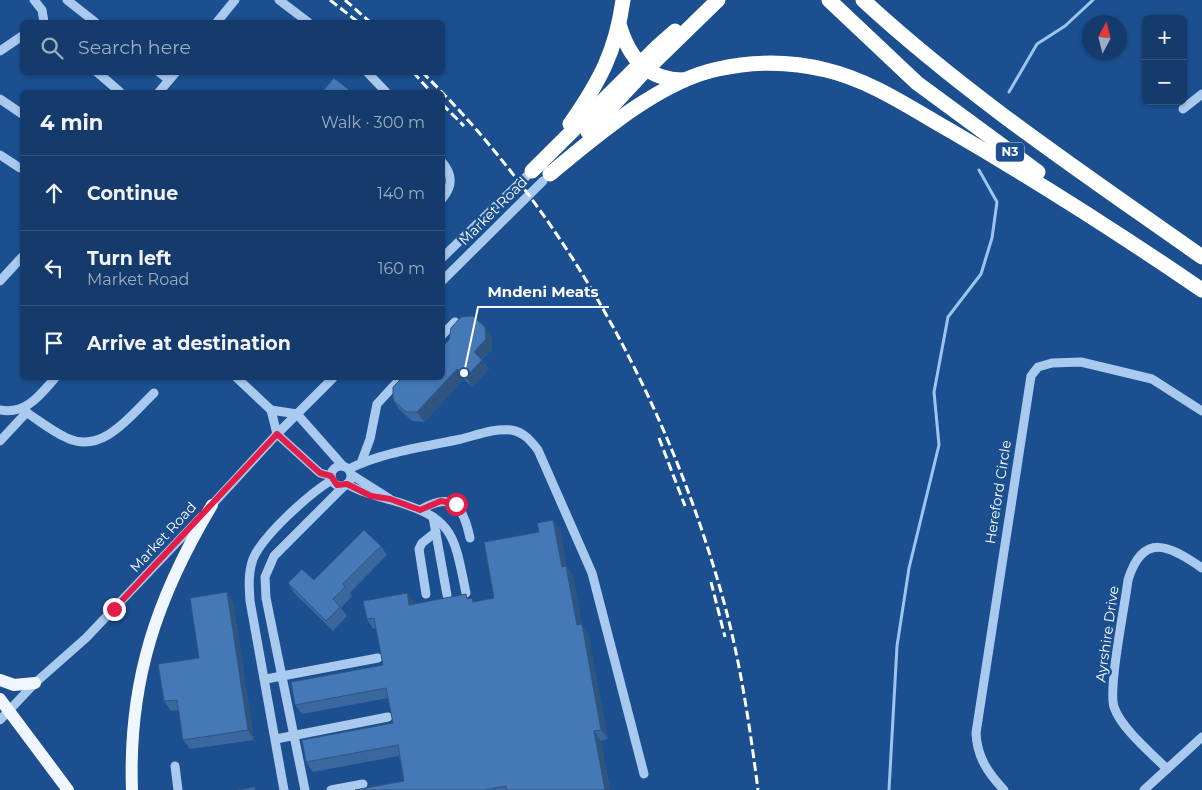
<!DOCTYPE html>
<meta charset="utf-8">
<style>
:root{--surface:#143b6b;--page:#1d4271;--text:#f1f3f6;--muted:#9dadc1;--line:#33557e}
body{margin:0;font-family:Montserrat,sans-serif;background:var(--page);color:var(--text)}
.controls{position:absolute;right:15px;top:15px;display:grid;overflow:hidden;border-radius:8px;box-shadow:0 1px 4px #0004}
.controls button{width:45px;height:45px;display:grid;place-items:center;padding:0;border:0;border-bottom:1px solid var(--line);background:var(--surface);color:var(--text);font:25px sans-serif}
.compass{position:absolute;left:1082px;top:15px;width:45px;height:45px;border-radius:50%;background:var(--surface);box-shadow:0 1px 4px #0004;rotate:7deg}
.stop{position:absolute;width:15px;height:15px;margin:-11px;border:4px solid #e11d48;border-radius:50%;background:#fff}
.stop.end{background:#e11d48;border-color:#fff;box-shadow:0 1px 5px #0008}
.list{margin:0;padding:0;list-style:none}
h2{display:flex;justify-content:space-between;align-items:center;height:65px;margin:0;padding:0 20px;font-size:21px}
h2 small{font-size:16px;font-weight:400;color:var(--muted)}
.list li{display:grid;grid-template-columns:32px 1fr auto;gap:15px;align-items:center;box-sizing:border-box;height:75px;padding:0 20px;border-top:1px solid var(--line)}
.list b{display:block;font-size:19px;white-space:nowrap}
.list p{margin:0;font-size:16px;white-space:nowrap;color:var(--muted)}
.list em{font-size:16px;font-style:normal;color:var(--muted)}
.icon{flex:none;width:28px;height:28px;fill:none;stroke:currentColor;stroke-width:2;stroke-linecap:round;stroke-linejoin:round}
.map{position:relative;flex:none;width:1202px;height:790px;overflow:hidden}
.search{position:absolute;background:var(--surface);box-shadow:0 1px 4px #0004;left:20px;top:20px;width:425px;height:55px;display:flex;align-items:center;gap:12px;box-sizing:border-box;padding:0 18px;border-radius:8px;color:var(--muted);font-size:19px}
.panel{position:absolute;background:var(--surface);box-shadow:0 1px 4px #0004;left:20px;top:90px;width:425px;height:290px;border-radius:8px}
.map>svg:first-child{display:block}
</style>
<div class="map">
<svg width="1202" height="790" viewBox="0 0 1202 790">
<rect width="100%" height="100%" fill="#1b4f8f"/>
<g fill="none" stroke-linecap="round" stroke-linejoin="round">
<g stroke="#9cc4f0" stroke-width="3">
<path d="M1009 92 1037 44 1065 26 1093 0"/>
<path d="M889 790 897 646 909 568 939 445 934 392 948 317 981 274 992 238 997 202 979 170"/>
</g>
<g stroke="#a9c9ee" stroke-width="9">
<path d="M34 0 42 10 44 22"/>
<path d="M67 0 95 22"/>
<path d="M279 0 308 22"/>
<path d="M217 22 235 0"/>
<path d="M0 51 22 36"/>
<path d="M97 72 120 92"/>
<path d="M159 72 169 80"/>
<path d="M367 72 386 92"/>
<path d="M159 92 176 72"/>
<path d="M0 99 22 114"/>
<path d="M1183 109 1202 94"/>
<path d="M0 155 20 168"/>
<path d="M442 162C453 175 453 186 442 199"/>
<path d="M442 258 532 171"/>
<path d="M0 281 22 257"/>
<path d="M442 281 543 181"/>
<path d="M442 335 455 322"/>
<path d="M237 378 271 410 277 434 320 473 331 476"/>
<path d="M21 409C36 418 51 431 67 438 103 455 132 414 154 393"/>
<path d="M0 410C26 415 40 395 55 378"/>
<path d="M271 410 297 414 343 466"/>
<path d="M0 441 27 412"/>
<path d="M361 463 370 439 377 404 401 378"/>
<circle cx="341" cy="476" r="10"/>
<path d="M349 469C383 452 424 447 461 439 477 435 495 428 511 430 524 432 531 441 538 450L592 573 644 774"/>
<path d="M352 475 390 499"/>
<path d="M347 484C361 493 375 495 391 500 454 518 454 534 466 593"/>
<path d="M209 508 277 434 333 378"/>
<path d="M420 510C453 491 463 505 470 538"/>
<path d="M433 517 447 595"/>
<path d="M426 594 419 549 422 543 436 532"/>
<path d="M266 679 378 658"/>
<path d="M0 720 35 683 86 638 201 517"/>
<path d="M276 739 388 717"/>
<path d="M175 766 178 790"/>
<path d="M1167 769C1151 753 1121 728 1114 707 1108 687 1125 606 1128 580 1143 532 1169 545 1202 568"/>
<path d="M284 790 250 601C249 587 248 573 253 559 263 535 310 493 332 480"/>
<path d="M305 790 266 598 265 577 274 556 344 486"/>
<path d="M331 790 363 784"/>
<path d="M1004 790C988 773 977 757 976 733L1031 376 1038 367 1052 363 1081 362 1152 379 1202 411"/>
<path d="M1144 790 1202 737"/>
</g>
<g stroke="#f0f6ff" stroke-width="12">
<path d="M0 680 14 685 35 683"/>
<path d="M0 699 68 790"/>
<path d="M132 790C128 681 157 597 212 505"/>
</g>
<g stroke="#fff" stroke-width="15">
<path d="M829 0 917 83 1038 172"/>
<path d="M863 0C967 96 1086 175 1202 257"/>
<path d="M619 24C629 58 647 80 684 80"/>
<path d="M570 124C600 81 616 51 623 0"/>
<path d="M588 132 643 73 718 0"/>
<path d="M532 171 658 46 675 31"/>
<path d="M550 174C595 137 659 81 718 69 754 61 790 61 826 70 870 80 912 109 951 131 1037 181 1120 234 1202 290"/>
</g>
<g stroke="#fff" stroke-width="3" stroke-dasharray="9 4" stroke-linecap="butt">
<path d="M330 0 358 22"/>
<path d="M345 0 370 22"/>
<path d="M413 72 431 92"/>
<path d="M422 72C570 217 671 408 725 606 741 666 750 728 758 790"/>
<path d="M442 104 464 126"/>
<path d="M659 438 685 506"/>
<path d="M711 582 725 637"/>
</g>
</g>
<g fill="#3a679d">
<path d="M485 327 492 337V349L482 360 489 369 472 387 464 379 424 422 412 421 399 409 393 400 442 378 444 345Z"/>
<path d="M560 529 566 566 573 576 582 625 588 634 608 739 601 741 610 790H355L404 781 399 756 313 772 306 762 393 723 388 698 302 714 295 705 383 665 376 628 373 629 367 619 407 593 414 604 469 598 475 602 494 598Z"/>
<path d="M381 546 387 555 350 593 352 596 341 608 347 616 333 631 294 593 288 583 314 580Z"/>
<path d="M227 592 233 602 254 740 190 749 183 740 179 710 171 711 164 701 199 658Z"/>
</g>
<g fill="#305480">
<path d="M485 327 492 337V349L480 361 474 352Z"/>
<path d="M482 360 489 369 472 387 466 377Z"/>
<path d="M457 369 464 379 424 422 417 412Z"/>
<path d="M553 520 560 529 566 566 573 576 582 625 588 634 608 739 601 730 577 625 562 567Z"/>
<path d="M227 592 233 602 254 740 248 730Z"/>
<path d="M407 593 414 602 416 614 409 605Z"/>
<path d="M594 731 601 741 610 790H605Z"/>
</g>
<g fill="#4478b7" stroke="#305480">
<path d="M334 78 352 92H322Z"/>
<path d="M473 316 485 327 486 339 474 352 482 360 466 377 457 369 417 412H406L393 400V387L402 378H442V345H444L449 340 451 328 461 317Z"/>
<path d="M553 520 562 567 566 566 577 625 582 624 601 730 594 731 605 790H507L506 786 484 790H355L404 781 398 745 306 762 302 740 393 723 386 688 295 705 291 682 383 665 374 618 367 619 363 601 407 593 409 605 466 594 467 599 472 598 473 602 494 598 484 542 539 532 537 523Z"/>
<path d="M364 530 381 546 343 584 345 587 333 599 340 607 326 621 288 583 302 569 314 580Z"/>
<path d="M227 592 248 730 183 740 177 700 164 701 158 664 199 658 190 598Z"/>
<path d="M255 787V790H237Z"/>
</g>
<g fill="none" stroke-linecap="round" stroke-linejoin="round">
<path stroke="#e11d48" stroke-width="6" d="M114 609 277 434 320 473 331 476 337 485 347 484 371 496 390 499 420 510 441 501 456 504"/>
</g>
<g text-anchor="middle" stroke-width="5" stroke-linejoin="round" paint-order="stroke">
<rect fill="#1b4f8f" stroke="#bbcadd" stroke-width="1" x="996" y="142.5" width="28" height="19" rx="4"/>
<g font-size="12" font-weight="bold" fill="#fff">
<text x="1010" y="156">N3</text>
</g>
<g font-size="14" fill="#fff" stroke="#1b4f8f">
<text transform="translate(493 211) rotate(-45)" y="5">Market Road</text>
<text transform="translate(998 492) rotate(-81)" y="5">Hereford Circle</text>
<text transform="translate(163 537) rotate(-47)" y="5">Market Road</text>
<text transform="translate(1107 634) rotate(-82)" y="5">Ayrshire Drive</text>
</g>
</g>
<path fill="none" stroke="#fff" stroke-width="2" d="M464 373L478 307H609"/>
<circle fill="#fff" stroke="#1b4f8f" stroke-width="2" cx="464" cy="373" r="5"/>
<g font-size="15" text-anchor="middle" font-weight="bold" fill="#fff" stroke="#1b4f8f" stroke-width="5" stroke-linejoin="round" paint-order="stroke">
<text x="543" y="297">Mndeni Meats</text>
</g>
</svg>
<div class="controls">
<button>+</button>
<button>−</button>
</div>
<svg class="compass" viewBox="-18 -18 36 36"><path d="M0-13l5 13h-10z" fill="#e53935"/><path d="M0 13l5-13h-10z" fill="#9dadc1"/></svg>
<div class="stop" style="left:456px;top:504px"></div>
<div class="stop end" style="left:114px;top:609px"></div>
<div class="search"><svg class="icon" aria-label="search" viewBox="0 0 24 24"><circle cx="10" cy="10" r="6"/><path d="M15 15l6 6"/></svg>Search here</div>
<section class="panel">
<h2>4 min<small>Walk · 300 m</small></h2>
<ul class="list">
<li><svg class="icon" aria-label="ahead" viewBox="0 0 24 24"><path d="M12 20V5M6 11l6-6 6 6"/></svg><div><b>Continue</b></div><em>140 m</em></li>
<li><svg class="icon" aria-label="left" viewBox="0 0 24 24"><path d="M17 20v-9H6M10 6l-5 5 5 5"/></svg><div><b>Turn left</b><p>Market Road</p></div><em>160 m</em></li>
<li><svg class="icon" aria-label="arrive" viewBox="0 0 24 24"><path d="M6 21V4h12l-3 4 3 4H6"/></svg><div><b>Arrive at destination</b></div></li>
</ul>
</section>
</div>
